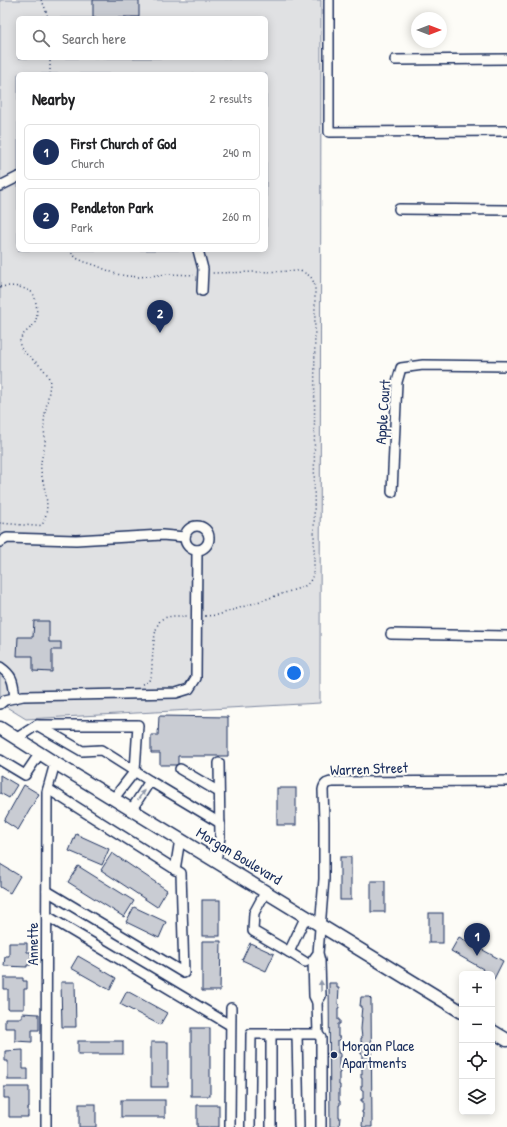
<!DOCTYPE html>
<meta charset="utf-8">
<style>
:root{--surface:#fff;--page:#f6f6f6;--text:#202124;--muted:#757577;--line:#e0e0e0;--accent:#1b2f5e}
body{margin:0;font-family:"Patrick Hand",sans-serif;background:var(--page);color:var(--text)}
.controls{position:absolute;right:12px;bottom:12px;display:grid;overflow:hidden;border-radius:6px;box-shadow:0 2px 10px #0003}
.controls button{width:36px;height:36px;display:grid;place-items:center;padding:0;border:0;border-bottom:1px solid var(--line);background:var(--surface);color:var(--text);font:20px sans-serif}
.compass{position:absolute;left:411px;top:12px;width:36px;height:36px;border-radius:50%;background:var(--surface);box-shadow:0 2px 10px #0003;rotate:90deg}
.you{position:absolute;left:294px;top:673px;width:14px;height:14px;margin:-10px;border:3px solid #fff;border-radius:50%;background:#1a73e8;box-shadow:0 0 0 6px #1a73e833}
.badge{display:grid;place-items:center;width:26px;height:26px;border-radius:50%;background:var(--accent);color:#fff;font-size:13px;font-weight:700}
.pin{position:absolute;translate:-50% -33px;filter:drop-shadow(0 1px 2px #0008)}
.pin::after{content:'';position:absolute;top:21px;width:14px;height:12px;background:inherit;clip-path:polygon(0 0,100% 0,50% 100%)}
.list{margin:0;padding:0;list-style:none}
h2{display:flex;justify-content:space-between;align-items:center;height:52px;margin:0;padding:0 16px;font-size:17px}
h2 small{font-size:13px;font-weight:400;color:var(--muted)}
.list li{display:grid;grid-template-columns:26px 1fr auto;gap:12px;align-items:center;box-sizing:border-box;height:56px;margin:0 8px 8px;padding:0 8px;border:1px solid var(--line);border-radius:6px}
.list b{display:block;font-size:15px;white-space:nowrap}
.list p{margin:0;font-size:13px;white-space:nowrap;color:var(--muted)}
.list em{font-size:13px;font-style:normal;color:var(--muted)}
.icon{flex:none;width:22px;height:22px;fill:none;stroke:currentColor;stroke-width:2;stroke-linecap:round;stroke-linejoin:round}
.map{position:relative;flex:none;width:507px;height:1127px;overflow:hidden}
.search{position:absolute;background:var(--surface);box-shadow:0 2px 10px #0003;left:16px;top:16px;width:252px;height:44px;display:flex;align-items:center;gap:10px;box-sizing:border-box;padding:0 14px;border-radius:6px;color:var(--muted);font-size:15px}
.panel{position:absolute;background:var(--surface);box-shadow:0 2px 10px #0003;left:16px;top:72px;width:252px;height:180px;border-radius:6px}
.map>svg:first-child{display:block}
</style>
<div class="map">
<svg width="507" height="1127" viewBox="0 0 507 1127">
<rect width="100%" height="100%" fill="#fdfcf7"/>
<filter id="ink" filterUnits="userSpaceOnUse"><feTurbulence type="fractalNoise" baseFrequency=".025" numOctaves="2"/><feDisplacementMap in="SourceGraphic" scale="8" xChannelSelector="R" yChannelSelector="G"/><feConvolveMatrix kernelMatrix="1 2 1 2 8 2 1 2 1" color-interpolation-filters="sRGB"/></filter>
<g filter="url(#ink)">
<path fill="#e0e1e3" stroke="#7e88a0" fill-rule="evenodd" d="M0 0H321L320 703 26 719 0 703ZM18 18H266V58H18ZM18 74H266V250H18Z"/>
<g fill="#c9ccd3" stroke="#1b2f5e">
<path d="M93 0H139V17H124V18H93Z"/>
<path d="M34 621H49V642H61V650H52V672L33 671V656H17L18 637H33Z"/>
<path d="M159 716 228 717V756H178V765H160V753H151V735H158Z"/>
<path d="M0 775 17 785 9 798 0 793Z"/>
<path d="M24 785 39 794 18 830 4 821Z"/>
<rect x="277" y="788" width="19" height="37"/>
<path d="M76 834 109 849 102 865 69 851Z"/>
<path d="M112 853 167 890 157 907 101 870Z"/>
<rect x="340" y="857" width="11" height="43"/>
<path d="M0 864 20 876 10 893 0 887Z"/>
<path d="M78 866 134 901 124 917 68 882Z"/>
<rect x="371" y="881" width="14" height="31"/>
<rect x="202" y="900" width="18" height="36"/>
<path d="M134 907 166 922 159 938 126 922Z"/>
<rect x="429" y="913" width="14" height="30"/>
<path d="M459 937 503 961 492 983V974H480L483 969 451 951Z"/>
<path d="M202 941H221L220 991H202Z"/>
<path d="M9 943H27V952H31V965H27V967L4 966 5 956H9Z"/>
<path d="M250 943 274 954 266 971 242 960Z"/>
<path d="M78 956 116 978 110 990 71 968Z"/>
<path d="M4 978H23V981H27V989H24V1009H8V989H4Z"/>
<path d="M61 982H75L76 1027H62Z"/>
<path d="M329 983H337V988H339L338 1004H339V1008H338V1020H340V1024H338V1037H340V1040H338V1053H340V1057H339V1069H340V1073H339V1085H340V1089H339V1101H340V1105H339V1117H340L339 1127H330Z"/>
<path d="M127 991 167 1013 160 1025 120 1004Z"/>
<path d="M361 997H369L371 999 372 1127H363L362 1126 363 1113H362V1111H363V1101H361V1099H363V1090H361V1086H362V1078H361V1074H362V1066H361V1062H362V1054H361V1050H362V1042H361V1038H362L361 1029 362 1017H361L362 1006H360Z"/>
<path d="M22 1013 39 1014V1030H32V1042L15 1041V1028H5V1018H22Z"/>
<rect x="191" y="1028" width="19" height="68"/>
<rect x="78" y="1041" width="45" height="13"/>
<rect x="151" y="1042" width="17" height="45"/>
<path d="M23 1050V1069H28V1080H8V1061H5V1051Z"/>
<path d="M4 1087H29V1108H28V1117H9V1098H4Z"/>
<rect x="121" y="1100" width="44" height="17"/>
<rect x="79" y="1104" width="17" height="23"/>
<rect x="197" y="1105" width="22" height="22"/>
</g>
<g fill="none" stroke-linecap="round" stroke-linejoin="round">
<defs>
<g id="minor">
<path d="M329 0V132L507 131"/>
<path d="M395 60 507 59"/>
<path d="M0 186 18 177"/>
<path d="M399 209 507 210"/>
<path d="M198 250 203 269 202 291"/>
<path d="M392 492 397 382 401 368 423 365 507 366"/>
<circle cx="197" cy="538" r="12"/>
<path d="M0 542 7 538 76 540 162 535 185 537"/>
<path d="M391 634 507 636"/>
<path d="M0 667C14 677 13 682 15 698"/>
<path d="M0 704 5 700 23 696 176 693 189 689 196 678 197 550"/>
<path d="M38 725H138L135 771 114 798"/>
<path d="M17 738 37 725 82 751 101 750 150 781 220 823"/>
<path d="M0 760 25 775 40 753"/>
<path d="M180 769 219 792"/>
<path d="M132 809 150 781"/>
<path d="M216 861 220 837 219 763"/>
<path d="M175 870 180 839"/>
<path d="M47 891 184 973 181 873 48 789"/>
<path d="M266 891 254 913 253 931 289 952 306 916"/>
<path d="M47 916 230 1025"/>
<path d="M289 952 305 962"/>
<path d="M318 953 313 960 314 996 317 1002 321 996 320 961 318 953 324 879V821L323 790C324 784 326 783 332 782L507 781"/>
<path d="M317 1002 318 1034 321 1038V1127"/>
<path d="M271 1034V1127"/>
<path d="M297 1034 299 1127"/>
<path d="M46 1127 47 792 55 763"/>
<path d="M230 1127 231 1008"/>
<path d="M250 1127 251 1034H318"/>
</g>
<g id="major">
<path d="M0 728 55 763 462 1012"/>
<path d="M492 1031 507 1040"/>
</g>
</defs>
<use href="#minor" stroke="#1b2f5e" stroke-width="12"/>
<use href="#major" stroke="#1b2f5e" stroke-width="15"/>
<g stroke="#1b2f5e" stroke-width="1.5" stroke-dasharray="1 3" stroke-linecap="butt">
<path d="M41 0 44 5 48 18"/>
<path d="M50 74V58"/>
<path d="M69 250 76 258 85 262 95 265 116 274 127 276 139 277 169 274 194 275"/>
<path d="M0 287C12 285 22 286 33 293 36 300 38 312 36 320 33 330 18 333 20 345 22 356 48 365 50 383 49 396 45 409 44 423 43 430 46 437 45 444 43 454 40 461 41 471 44 491 52 506 42 525L36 526 0 523"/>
<path d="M205 616 218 615 303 587C312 582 313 576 314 566L315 288C313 277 310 275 300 271L212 273"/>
<path d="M142 684 148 682 151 677C153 664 152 625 162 619 170 615 180 616 188 616"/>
</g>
<use href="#minor" stroke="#fdfcf7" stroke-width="9"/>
<use href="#major" stroke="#fdfcf7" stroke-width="12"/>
</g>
<defs><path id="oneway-solid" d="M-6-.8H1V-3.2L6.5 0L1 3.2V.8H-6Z"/></defs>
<g fill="#8c96aa">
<use href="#oneway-solid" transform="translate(141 795) rotate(-57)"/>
<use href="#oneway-solid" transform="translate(321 986) rotate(-91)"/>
</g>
</g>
<circle fill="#1b2f5e" stroke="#fdfcf7" stroke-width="1.5" cx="334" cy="1055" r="4"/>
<g text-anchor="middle" stroke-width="4" stroke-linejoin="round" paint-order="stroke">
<g font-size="15" fill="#1b2f5e" stroke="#fdfcf7">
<text transform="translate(383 412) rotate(-86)" y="5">Apple Court</text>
<text transform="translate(369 769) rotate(-2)" y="5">Warren Street</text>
<text transform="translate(239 856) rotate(31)" y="5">Morgan Boulevard</text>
<text transform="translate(33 944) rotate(-90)" y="5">Annette</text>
</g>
<g font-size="15" fill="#1b2f5e" stroke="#fdfcf7" text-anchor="start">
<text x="342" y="1051">Morgan Place<tspan x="342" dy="17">Apartments</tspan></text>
</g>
</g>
</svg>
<div class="controls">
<button>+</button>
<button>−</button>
<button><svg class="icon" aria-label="locate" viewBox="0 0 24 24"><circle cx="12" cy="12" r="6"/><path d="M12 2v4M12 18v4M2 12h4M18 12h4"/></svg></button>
<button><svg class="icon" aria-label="layers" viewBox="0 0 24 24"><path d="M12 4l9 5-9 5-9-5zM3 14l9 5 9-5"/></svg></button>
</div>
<svg class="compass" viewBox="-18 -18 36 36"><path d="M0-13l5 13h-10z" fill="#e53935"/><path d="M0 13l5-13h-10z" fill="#757577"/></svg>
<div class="you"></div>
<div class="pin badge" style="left:477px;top:956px">1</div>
<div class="pin badge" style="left:160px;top:333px">2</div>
<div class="search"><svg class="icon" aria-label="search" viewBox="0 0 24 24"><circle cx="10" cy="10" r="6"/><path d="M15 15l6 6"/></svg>Search here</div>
<section class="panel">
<h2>Nearby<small>2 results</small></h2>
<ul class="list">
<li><span class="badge">1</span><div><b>First Church of God</b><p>Church</p></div><em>240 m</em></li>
<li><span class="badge">2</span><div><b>Pendleton Park</b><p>Park</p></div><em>260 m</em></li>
</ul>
</section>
</div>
